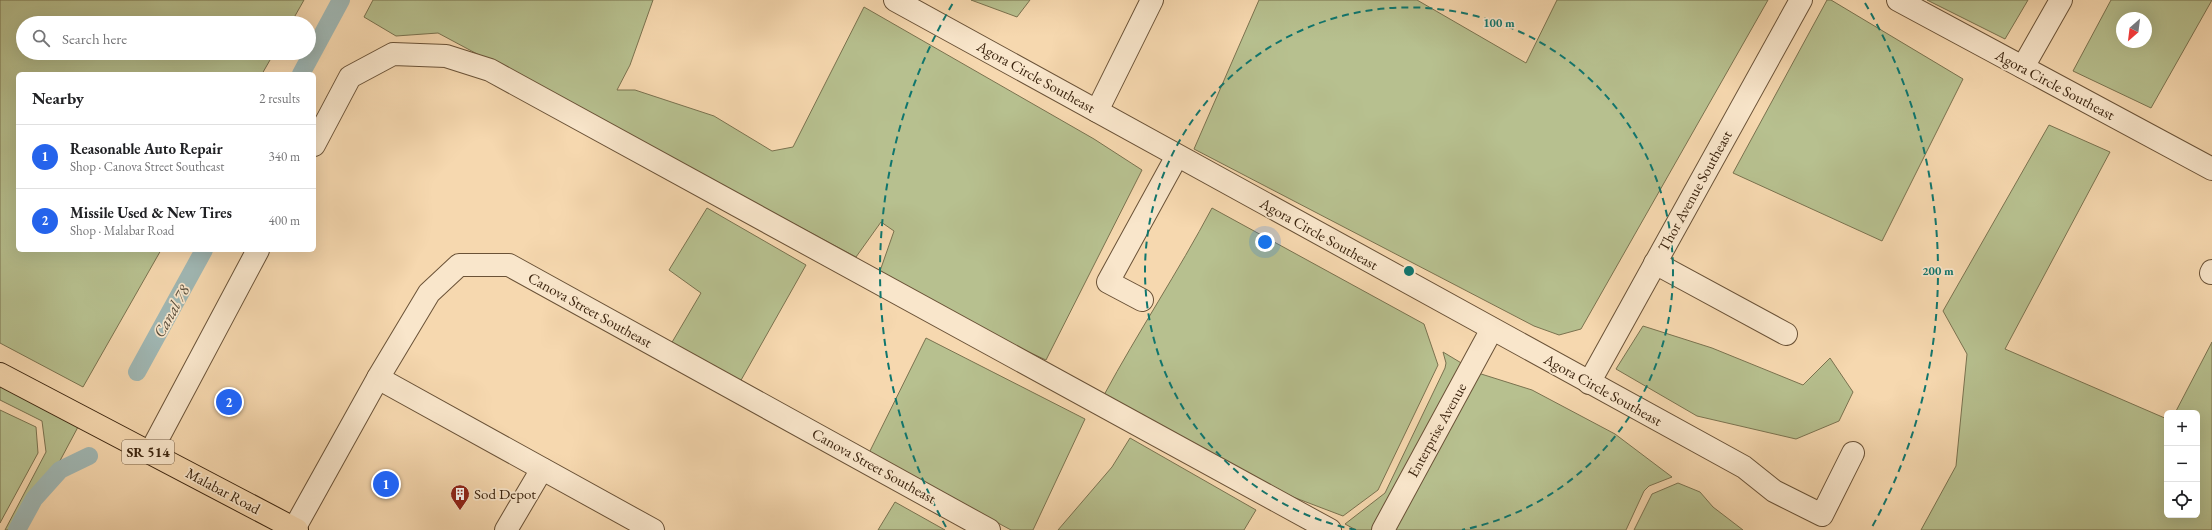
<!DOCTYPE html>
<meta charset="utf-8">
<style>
:root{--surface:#fff;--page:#f2f2f2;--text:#202124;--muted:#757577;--line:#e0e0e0;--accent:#2563eb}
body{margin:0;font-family:"EB Garamond",serif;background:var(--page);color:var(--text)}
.controls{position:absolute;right:12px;bottom:12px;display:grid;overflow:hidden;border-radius:6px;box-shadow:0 4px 16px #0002}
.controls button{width:36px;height:36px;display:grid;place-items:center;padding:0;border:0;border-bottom:1px solid var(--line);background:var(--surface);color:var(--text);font:20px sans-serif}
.compass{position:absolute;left:2116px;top:12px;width:36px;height:36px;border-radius:50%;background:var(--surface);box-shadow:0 4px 16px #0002;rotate:208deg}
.you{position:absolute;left:1265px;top:242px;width:14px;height:14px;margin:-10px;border:3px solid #fff;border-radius:50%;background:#1a73e8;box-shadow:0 0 0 6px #1a73e833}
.badge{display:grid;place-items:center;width:26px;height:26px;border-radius:50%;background:var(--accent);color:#fff;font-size:13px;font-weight:700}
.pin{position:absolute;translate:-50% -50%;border:2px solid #fff;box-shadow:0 1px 4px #0006}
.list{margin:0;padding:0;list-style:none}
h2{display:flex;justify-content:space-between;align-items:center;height:52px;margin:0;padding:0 16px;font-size:17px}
h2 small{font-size:13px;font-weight:400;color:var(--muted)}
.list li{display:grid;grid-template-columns:26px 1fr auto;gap:12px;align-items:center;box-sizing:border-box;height:64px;padding:0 16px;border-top:1px solid var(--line)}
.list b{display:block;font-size:15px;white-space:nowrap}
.list p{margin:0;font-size:13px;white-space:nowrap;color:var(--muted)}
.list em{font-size:13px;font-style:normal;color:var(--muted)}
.icon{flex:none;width:22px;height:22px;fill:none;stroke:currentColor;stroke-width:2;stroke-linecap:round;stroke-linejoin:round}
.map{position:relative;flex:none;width:2212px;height:530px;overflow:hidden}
.search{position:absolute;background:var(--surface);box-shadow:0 4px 16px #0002;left:16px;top:16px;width:300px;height:44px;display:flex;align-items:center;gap:10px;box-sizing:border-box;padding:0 14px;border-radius:22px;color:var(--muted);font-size:15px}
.panel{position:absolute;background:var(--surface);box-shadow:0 4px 16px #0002;left:16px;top:72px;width:300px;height:180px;border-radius:6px}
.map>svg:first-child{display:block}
</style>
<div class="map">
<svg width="2212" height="530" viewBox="0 0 2212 530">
<rect width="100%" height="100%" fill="#f6d8af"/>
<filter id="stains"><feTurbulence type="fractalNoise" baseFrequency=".005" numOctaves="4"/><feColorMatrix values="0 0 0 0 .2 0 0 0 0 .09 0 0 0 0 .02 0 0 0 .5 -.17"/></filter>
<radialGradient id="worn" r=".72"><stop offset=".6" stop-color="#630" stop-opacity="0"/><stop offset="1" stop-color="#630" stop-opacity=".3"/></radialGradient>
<g fill="#b7c08f" stroke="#7a724f" fill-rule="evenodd">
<path d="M0 0H304L291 23H23V53H274L262 74H18V250H161L83 387 0 343Z"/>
<path d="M373 0H653L630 65 617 90H635L714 116 772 151 793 147 864 7 1094 139 1142 170 1046 360 1009 343 880 271 894 231 881 222 856 257 438 33 396 36 364 17Z"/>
<path d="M971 0H1030L1017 17Z"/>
<path d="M1259 0H1417L1526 63 1557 0H1768L1581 329 1559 335 1534 326 1194 149Z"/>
<path d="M1827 0H1831L1963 79 1882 241 1733 173Z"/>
<path d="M1927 0H2028L2005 39Z"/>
<path d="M2111 0H2212L2151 108 2073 71ZM2122 18H2146V42H2122Z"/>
<path d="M2049 125 2110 152 2005 349 2167 419V515H2197V413H2175L2212 342V530H1921L1956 466 1967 354 1943 311Z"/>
<path d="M707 208 806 265 740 382 671 344 701 293 669 270Z"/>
<path d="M1212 208 1424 324 1438 365 1378 490 1343 516 1293 497 1104 395C1138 332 1178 272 1212 208Z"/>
<path d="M1643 326 1712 348 1803 385 1830 358 1853 392 1839 421 1796 439 1697 416 1616 369Z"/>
<path d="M926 338 1085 419 1033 530H1011L869 453Z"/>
<path d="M1443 352 1478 373 1532 390 1615 434 1672 477 1649 486 1644 491 1626 530H1356L1345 524 1385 493 1445 368 1446 363Z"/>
<path d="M0 386 78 427 23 530H5L46 452 42 421 0 400Z"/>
<path d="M0 410 36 427 38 453 0 523Z"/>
<path d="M1130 438 1256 510 1244 530H1058L1112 467Z"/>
<path d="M1678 483 1700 492 1713 507 1743 530H1634L1652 494Z"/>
<path d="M895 502 945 530H878Z"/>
</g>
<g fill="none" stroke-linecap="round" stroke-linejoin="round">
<g stroke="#a0b8b5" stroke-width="18">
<path d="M301 74 341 0"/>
<path d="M137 372 204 250"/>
<path d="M17 530 34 499 60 470 89 456"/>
</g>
<defs>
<g id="minor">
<path d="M895 0 1744 467 1774 491 1822 515 1853 453"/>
<path d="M1898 0 2212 169"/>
<path d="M2023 67 2061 0"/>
<path d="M1097 111 1152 0"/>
<path d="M314 145 350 77 393 54 446 56 490 70 1330 530"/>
<path d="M1655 263 1786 334"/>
<path d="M2211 273 2212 271"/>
<path d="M1142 300 1108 282 1177 156"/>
<path d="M378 378 653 530"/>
<path d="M1589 383 1801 0"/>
<path d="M150 453 258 250"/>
<path d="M294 529 378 378 429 293 459 265H509L989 530"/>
<path d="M506 530 542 469"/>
<path d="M1383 530 1492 329"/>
</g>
<path id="major" d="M0 374 297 530"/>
</defs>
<use href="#minor" stroke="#6a5237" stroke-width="24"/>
<use href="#major" stroke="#3c250f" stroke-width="24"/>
<use href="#minor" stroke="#f9e6cb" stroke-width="22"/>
<use href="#major" stroke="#f6d8af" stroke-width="22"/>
</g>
<g fill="none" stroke="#0f766e" stroke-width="2" stroke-dasharray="7 5">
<path d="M1356 530A264 264 0 1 1 1462 530"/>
<path d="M946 527A529 529 0 0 1 953 3M1865 3A529 529 0 0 1 1872 527"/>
</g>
<defs>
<symbol id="building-pin" viewBox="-11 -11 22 30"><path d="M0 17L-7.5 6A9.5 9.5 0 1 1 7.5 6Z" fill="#8f2418" stroke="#f9e6cb"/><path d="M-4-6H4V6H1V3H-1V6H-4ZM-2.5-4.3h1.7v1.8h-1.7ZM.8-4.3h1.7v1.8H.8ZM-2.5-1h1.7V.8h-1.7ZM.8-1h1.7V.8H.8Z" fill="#fff"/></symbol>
</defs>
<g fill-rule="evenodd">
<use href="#building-pin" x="449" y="483" width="22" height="30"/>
</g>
<g text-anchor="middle" stroke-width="3.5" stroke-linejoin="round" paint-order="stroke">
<rect fill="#f9e6cb" stroke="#755f47" stroke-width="1" x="122" y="440" width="52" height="24" rx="3"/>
<g font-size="14" font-weight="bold" fill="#3c250f">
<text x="148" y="457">SR 514</text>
</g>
<g font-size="15" fill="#3c250f" stroke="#f9e6cb">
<text transform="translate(1036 77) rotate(29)" y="5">Agora Circle Southeast</text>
<text transform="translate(2055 85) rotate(28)" y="5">Agora Circle Southeast</text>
<text transform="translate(1695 191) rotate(-61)" y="5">Thor Avenue Southeast</text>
<text transform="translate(1319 234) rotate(29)" y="5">Agora Circle Southeast</text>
<text transform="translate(590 310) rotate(29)" y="5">Canova Street Southeast</text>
<text transform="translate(1603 390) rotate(29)" y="5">Agora Circle Southeast</text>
<text transform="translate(1437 430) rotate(-61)" y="5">Enterprise Avenue</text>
<text transform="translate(874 466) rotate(29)" y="5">Canova Street Southeast</text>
<text transform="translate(223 491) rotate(28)" y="5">Malabar Road</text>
</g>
<g font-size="15" fill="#3c250f" stroke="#f9e6cb" text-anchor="start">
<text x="474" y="499">Sod Depot</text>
</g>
<g font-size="16" font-style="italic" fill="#554a38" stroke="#f9e6cb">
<text transform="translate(171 311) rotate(-61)" y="6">Canal 78</text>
</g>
</g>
<circle cx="1409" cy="271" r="6" fill="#0f766e" stroke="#f9e6cb" stroke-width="2"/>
<g font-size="12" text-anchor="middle" font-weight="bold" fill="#0f766e" stroke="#f9e6cb" stroke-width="3.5" stroke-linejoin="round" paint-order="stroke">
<text x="1499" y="27">100 m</text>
<text x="1938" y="275">200 m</text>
</g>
<rect width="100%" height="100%" filter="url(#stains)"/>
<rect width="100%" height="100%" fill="url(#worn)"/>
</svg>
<div class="controls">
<button>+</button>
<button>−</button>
<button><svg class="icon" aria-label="locate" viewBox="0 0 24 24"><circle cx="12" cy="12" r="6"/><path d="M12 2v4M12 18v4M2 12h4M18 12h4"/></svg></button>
</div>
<svg class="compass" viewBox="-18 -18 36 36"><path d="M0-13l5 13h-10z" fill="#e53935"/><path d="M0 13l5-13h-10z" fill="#757577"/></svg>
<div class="you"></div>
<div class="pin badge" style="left:386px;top:484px">1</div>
<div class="pin badge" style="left:229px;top:402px">2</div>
<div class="search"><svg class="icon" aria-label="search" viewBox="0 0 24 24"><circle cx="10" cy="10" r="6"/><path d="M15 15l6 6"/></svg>Search here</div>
<section class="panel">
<h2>Nearby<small>2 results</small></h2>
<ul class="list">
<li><span class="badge">1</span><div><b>Reasonable Auto Repair</b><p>Shop · Canova Street Southeast</p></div><em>340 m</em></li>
<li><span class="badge">2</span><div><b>Missile Used &amp; New Tires</b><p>Shop · Malabar Road</p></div><em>400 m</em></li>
</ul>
</section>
</div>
